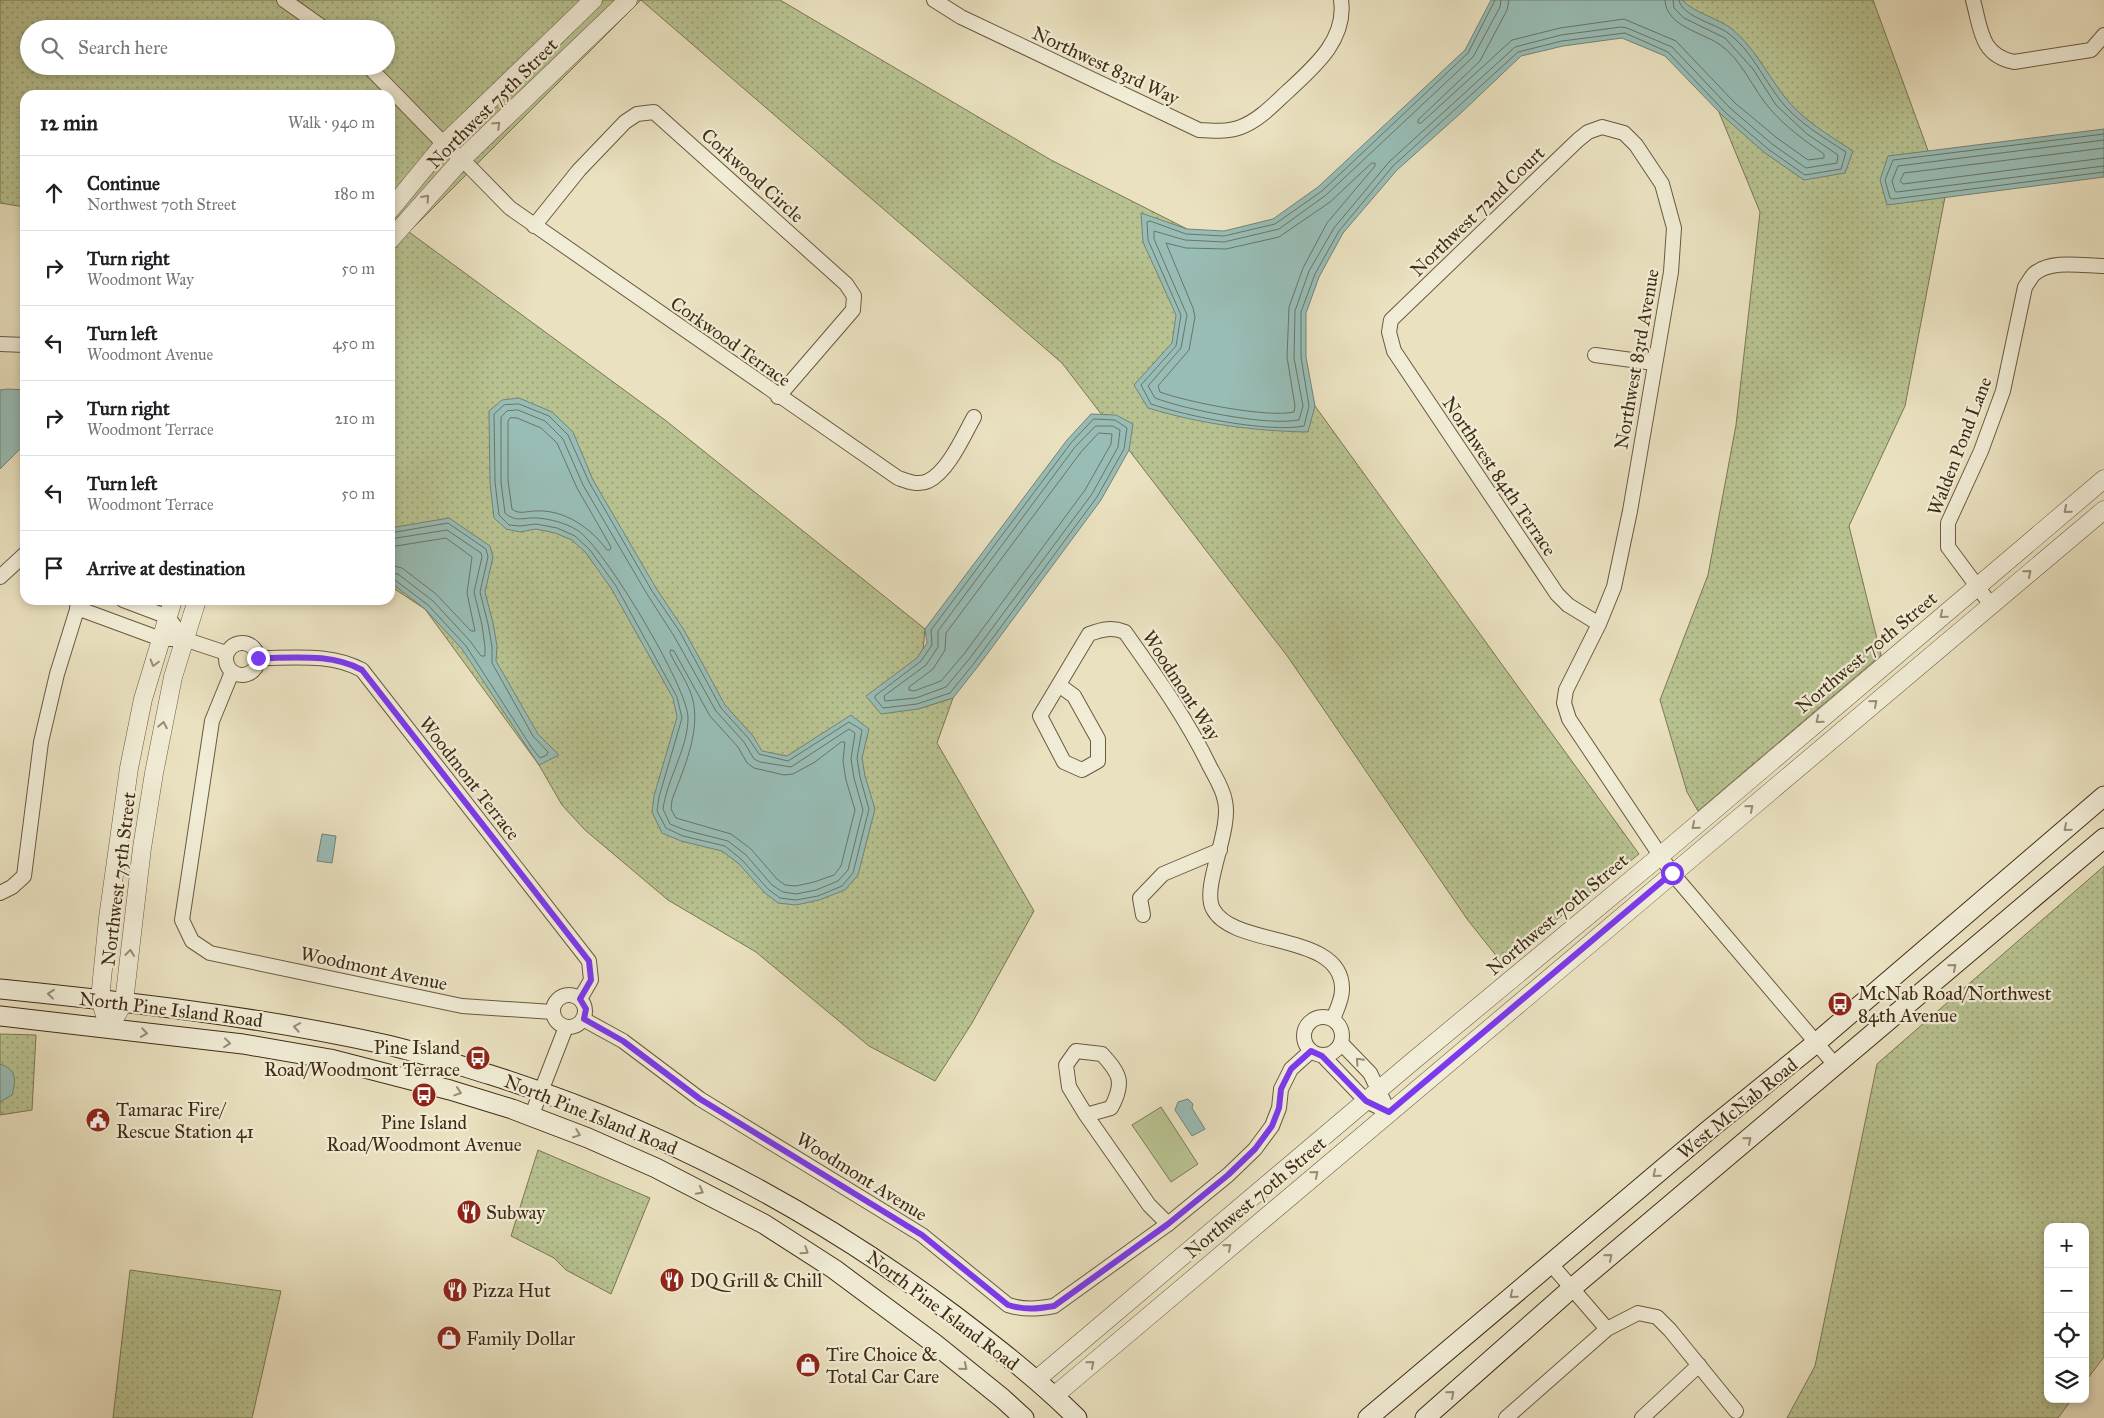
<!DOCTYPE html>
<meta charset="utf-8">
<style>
:root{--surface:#fff;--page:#f6f6f6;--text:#202124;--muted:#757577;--line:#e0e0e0}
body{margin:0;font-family:"IM FELL Great Primer",serif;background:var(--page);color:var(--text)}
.controls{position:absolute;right:15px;bottom:15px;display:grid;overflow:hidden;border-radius:10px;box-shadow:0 2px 8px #0003}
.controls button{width:45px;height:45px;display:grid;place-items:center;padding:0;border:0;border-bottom:1px solid var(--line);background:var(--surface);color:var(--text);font:25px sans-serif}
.stop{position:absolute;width:15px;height:15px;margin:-11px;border:4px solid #7c3aed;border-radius:50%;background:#fff}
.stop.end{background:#7c3aed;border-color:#fff;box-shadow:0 1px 5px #0008}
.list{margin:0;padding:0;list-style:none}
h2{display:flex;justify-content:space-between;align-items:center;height:65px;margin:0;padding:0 20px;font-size:21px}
h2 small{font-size:16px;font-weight:400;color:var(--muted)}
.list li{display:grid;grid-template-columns:32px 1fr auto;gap:15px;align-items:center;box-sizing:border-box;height:75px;padding:0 20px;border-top:1px solid var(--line)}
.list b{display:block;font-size:19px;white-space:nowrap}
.list p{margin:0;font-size:16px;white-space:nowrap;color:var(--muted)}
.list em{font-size:16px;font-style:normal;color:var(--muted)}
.icon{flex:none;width:28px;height:28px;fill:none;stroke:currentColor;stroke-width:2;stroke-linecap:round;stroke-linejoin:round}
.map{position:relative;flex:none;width:2104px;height:1418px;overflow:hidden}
.search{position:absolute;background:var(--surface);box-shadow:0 2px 8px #0003;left:20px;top:20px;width:375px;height:55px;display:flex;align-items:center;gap:12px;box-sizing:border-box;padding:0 18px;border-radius:28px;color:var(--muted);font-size:19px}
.panel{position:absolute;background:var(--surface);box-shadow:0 2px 8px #0003;left:20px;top:90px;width:375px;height:515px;border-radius:15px}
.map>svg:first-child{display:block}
</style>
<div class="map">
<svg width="2104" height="1418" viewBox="0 0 2104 1418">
<defs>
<pattern id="grass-dots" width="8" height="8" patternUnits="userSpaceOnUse" patternTransform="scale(1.25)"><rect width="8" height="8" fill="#b8c291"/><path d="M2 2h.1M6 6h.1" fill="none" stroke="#979e75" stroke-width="1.8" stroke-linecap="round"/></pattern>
</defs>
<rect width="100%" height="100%" fill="#eae1c0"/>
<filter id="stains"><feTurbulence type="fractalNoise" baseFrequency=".004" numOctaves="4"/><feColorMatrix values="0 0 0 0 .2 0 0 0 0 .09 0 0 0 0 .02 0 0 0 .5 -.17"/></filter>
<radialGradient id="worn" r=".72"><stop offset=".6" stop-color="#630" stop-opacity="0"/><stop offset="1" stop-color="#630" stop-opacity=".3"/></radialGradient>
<g fill="url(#grass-dots)" stroke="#7c7752" fill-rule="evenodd">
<path d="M0 0H780L1051 160 1187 229 1639 854 1502 963 1467 919 1288 657 1062 363 641 0 409 232 665 420 925 629 918 709 953 698 937 743 1034 911 972 1023 935 1081 869 1046 756 952 668 900 585 830 562 805 539 765 425 609 390 586V95H25V207L0 203ZM29 29H386V66H29Z"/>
<path d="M1673 0H1873L1945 197 1905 406 1849 526 1881 655 1698 811 1687 792 1660 700 1708 575 1736 425 1760 212Z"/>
<path d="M2104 866V1357L2085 1382V1227H2048V1399H2072L2058 1418H1787L1815 1366 1877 1064Z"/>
<path d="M0 1034 36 1035 32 1110 0 1115Z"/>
<path d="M538 1150 650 1198 611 1294 566 1270 554 1258 511 1236Z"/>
<path d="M130 1270 281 1291 252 1418H113Z"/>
</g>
<path fill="#b8c291" stroke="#7c7752" d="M1161 1107 1198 1164 1171 1182 1132 1125Z"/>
<g fill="#98bdb6" stroke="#758375">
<path d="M1491 0H1682C1696 14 1716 17 1732 29 1754 47 1767 74 1784 96 1802 120 1829 135 1853 151L1845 173 1804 180 1765 153 1723 116 1665 56 1622 38 1563 46 1521 56 1462 112 1397 170 1343 233 1319 277 1306 313V357L1315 406 1308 432C1253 431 1201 424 1148 408L1134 385 1172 343 1176 315 1143 242 1141 213 1187 229 1224 231 1273 219 1318 187 1465 50Z"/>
<path d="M2104 129V177L1887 205 1880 180 1888 156Z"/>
<path d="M8 389 25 390V444L0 469V390Z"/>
<path d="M519 398 552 412 573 432 593 480 656 588 684 630 725 705 753 736 762 751 787 756 851 715 869 729 862 758 865 776 875 809 858 875 845 890 819 900 796 905 778 903 765 893 739 864 722 851 681 841 662 833 652 812 654 796 677 717 673 698 611 588 586 553 572 540 555 533 536 529 520 532 506 529 494 518 490 483 489 411 502 400Z"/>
<path d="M1091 414 1116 415 1133 424 1129 450 1101 500 979 665 953 698 918 709 881 714 866 696 917 658 927 643 925 629 1067 440Z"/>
<path d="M449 518 490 546 493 557 485 592 493 623 497 646 496 661 538 734 559 755 539 765 462 649 425 609 390 582V528Z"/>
<path d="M322 834 336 836 332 863 317 861Z"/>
<path d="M0 1064C17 1070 16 1080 12 1095L0 1102Z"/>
<path d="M1188 1099 1193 1104 1192 1108 1205 1129 1192 1136 1175 1110 1178 1102Z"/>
</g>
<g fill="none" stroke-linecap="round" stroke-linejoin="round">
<g stroke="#6c7465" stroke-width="1">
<path d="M1495 0 1468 53 1322 191 1275 224 1224 236 1186 234 1150 221 1147 222 1148 240 1181 315 1176 346 1141 385 1151 404C1186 416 1268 433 1304 426L1309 406 1301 357V312L1315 274 1339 231 1393 166 1518 52 1562 41 1625 33 1668 52 1726 113 1768 149 1805 175 1841 169 1846 152C1823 137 1797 122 1780 100 1763 78 1751 50 1728 33 1716 24 1681 16 1679 0"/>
<path d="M1501 0 1500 7 1473 57 1326 195 1279 229 1224 242 1185 240 1154 231V239L1187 315 1181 348 1148 386 1155 398C1187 410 1267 426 1299 420L1303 406 1294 358 1295 311 1309 271 1334 228 1389 162 1515 47 1561 35 1621 27 1627 28 1672 47 1730 108 1772 144 1806 168 1837 163 1838 155 1807 134 1776 105 1753 69 1725 38 1684 18 1674 8 1673 0"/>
<path d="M1509 0 1507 10 1480 61 1418 120V123H1421L1512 40 1560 28 1624 19 1676 41 1735 103 1777 138 1808 160 1824 158V154C1805 141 1786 127 1771 110 1753 90 1742 59 1719 44 1701 32 1666 26 1665 0"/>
<path d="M2104 134 1893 160 1885 180 1890 198 1893 199 2104 172"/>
<path d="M2104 140 1898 166 1892 181 1895 191 1897 192 2104 166"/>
<path d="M2104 148 1904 173 1900 181 1903 184 2104 158"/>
<path d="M1372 163H1375V166L1327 223 1303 268 1289 307 1287 357 1295 406 1294 412C1267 418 1187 402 1160 392L1158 386 1189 350 1195 317 1193 308 1166 243 1186 248 1226 249 1279 237 1330 202Z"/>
<path d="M519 404 549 416 568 435 589 482 652 591 680 632 721 708 749 739 759 754 788 761 849 722 862 730 857 758 860 777 869 809 853 873 842 886 818 896 796 900 780 898 768 889 742 860 725 846 683 836 666 828 657 811 659 797 682 718 677 697 616 586 590 550 575 536 557 528 536 524 520 526 509 525 499 515 495 482 494 414 504 405Z"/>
<path d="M518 410 545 421 563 439 583 485 647 594 674 636 716 711 744 742 754 759 760 762 791 767 849 729 855 733 851 759 854 778 863 810 848 870 838 881 816 890 796 894 783 892 772 885 746 855 728 841 685 830 670 824 663 809C667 779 688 748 688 718 689 689 602 544 577 530 566 523 550 519 537 518 524 517 516 523 505 513L501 482V417L507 411Z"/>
<path d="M517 418 541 428 557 443 577 488 611 547 610 550H607C591 528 564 509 535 511 527 511 519 515 512 509L508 481V421L510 418Z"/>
<path d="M1094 419 1115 420 1127 428 1124 449 1097 497 975 662 950 693 917 704 883 708 875 698V696L921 661 932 645 931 630 1071 443Z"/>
<path d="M1096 426H1113L1120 430 1118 447 1092 494 970 658 946 687 916 698 885 701 884 696 926 665 938 647V631L1075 447Z"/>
<path d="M1099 433 1112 434 1111 444 1085 490 964 654 941 681 914 691 909 690V687L933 669 945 650 946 633 1081 452Z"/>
<path d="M390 533 448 523 486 549 488 557 480 592 488 624 492 646V663L533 736 548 752 547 755 540 758 532 748 466 646 428 605 395 580 390 579"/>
<path d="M390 539 447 530 481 553 482 557 474 592 482 625 485 647V656H481L470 641 433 601 398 574 390 573"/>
<path d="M390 547 446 538 472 557 467 593 475 631H471L436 594 402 568 390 565"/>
<path d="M671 650 674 651 710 716 738 747 747 763 754 768 784 775 793 774 815 762 841 742H845L843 761 846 780 855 810 841 866 834 875 814 882 796 886 785 885 777 879 751 849 731 834 676 818 671 809 672 800C684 767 704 726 690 691 685 678 676 666 670 653Z"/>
</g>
<defs>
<g id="minor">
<path d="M284 0 325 29"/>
<path d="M934 0 961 17 1199 130C1213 131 1228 132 1241 127 1259 120 1273 105 1287 92 1313 68 1347 40 1341 0"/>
<path d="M1973 0C1981 29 1980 55 2014 62L2091 50 2104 35"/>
<path d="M368 66 444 144 462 159 510 208 898 478C907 481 918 486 928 481 948 472 964 435 974 417"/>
<path d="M534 226 579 170 625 122 637 114 654 112 846 284 854 296 853 310 778 397"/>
<path d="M0 344 25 345"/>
<path d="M1595 355 1654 363"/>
<path d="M0 577 25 554"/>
<path d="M123 600 168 617 184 639"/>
<path d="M1991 605 1948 547V523L1981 451 2003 391 2025 287C2028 283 2031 277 2034 274 2051 259 2084 266 2104 266"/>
<path d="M77 608 161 639H184L226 653"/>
<path d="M1599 624 1568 605 1557 594 1394 351 1389 332 1391 320 1578 140 1588 132 1602 127 1624 133 1636 145 1662 184 1674 228 1671 272 1630 511 1614 587 1599 624 1566 690 1564 703 1569 719 1672 873 1836 1066"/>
<circle cx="242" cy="659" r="16"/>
<path d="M258 658C294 658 331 653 362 670L589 961 591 980 580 999"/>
<path d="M232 672 212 721 182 920 192 941 210 953 462 1006 553 1012"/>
<path d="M1059 685 1074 696 1098 739V761L1082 770 1064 762 1040 716 1089 634C1103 629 1112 627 1125 632 1156 676 1187 719 1210 767 1216 778 1223 789 1225 801 1232 831 1201 887 1213 909 1234 949 1344 931 1342 990 1342 1000 1336 1011 1333 1019"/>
<path d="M0 893 12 887 24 876 41 742 57 674 80 600"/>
<path d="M1143 915 1140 898 1163 874 1220 850"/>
<circle cx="569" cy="1011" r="16"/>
<circle cx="1323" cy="1036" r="19"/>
<path d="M583 1019 623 1041 700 1099 922 1235 1008 1305C1024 1310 1037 1309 1054 1306L1168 1224 1228 1175 1255 1149 1272 1126 1279 1108 1281 1089 1291 1069 1311 1051"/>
<path d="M1341 1043 1370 1073 1389 1112"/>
<path d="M1322 1055 1366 1101 1389 1112"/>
<path d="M1086 1115 1111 1108C1125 1082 1120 1074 1102 1054L1076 1051 1066 1065 1069 1087 1086 1115 1149 1205 1168 1224"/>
<path d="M531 1117 566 1027"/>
<path d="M1550 1263 1607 1329"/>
<path d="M1506 1418 1607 1329 1638 1313 1657 1317 1670 1330 1736 1411"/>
<path d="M1642 1418 1699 1365"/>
</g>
<g id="tertiary">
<path d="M390 210 444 144 593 0"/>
<path d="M390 240 462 159 628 0"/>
<path d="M109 1028 124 1002 142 848 154 773 173 677 197 600"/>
<path d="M109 1028 100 999 108 918 129 768 143 699 173 600"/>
<path d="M1036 1380 1413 1061 1660 856 2104 479"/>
<path d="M1054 1396 2104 510"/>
</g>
<g id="secondary">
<path d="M0 989C128 1002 256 1016 383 1044 419 1052 455 1064 491 1075 658 1128 814 1210 954 1315 996 1347 1039 1380 1077 1418"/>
<path d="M0 1016 243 1044 330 1059 450 1090 512 1109 588 1138 656 1168 764 1224 834 1269 935 1344 1002 1398 1024 1418"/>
<path d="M1368 1418 1711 1128 1816 1043 2104 796"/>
<path d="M1425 1418 1572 1288 2104 838"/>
</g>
</defs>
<use href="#minor" stroke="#6a593f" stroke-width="16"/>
<use href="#tertiary" stroke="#6a593f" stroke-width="19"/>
<use href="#secondary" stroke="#402c14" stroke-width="21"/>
<use href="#minor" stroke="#f1ecd6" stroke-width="14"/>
<use href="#tertiary" stroke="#f1ecd6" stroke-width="18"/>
<use href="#secondary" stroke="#f1ecd6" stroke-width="19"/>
</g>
<defs><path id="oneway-chevron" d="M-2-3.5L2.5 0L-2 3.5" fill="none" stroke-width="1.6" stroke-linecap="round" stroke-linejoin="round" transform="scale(1.25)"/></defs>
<g stroke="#988c75">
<use href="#oneway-chevron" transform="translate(497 125) rotate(-44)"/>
<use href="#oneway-chevron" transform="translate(426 198) rotate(-48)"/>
<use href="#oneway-chevron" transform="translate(2067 510) rotate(140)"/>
<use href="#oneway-chevron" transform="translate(2028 573) rotate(-40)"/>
<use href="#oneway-chevron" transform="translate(1943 615) rotate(140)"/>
<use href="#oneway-chevron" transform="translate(154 663) rotate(106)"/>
<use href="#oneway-chevron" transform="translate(1874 703) rotate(-40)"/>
<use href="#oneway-chevron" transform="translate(1819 720) rotate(140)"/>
<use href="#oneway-chevron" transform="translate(163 725) rotate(-79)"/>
<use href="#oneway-chevron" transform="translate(1750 808) rotate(-40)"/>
<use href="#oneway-chevron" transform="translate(1695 826) rotate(140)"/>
<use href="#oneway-chevron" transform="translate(2067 828) rotate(140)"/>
<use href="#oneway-chevron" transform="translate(130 953) rotate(-84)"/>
<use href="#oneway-chevron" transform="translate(1953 967) rotate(-40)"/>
<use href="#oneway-chevron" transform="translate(51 994) rotate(-174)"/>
<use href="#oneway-chevron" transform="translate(297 1027) rotate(-170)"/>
<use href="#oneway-chevron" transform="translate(144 1033) rotate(8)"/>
<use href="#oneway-chevron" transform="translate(227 1043) rotate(6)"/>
<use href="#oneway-chevron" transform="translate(1359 1061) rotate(-133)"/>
<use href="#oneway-chevron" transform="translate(458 1092) rotate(18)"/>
<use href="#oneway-chevron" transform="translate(577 1134) rotate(21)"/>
<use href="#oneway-chevron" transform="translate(1748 1140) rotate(-40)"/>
<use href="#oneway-chevron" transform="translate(1315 1174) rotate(-40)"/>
<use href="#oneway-chevron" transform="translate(1656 1174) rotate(140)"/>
<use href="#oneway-chevron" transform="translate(700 1191) rotate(28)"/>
<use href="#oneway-chevron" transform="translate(1228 1247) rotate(-40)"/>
<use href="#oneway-chevron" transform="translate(805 1251) rotate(33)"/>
<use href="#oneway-chevron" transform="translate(1609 1257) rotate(-40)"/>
<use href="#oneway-chevron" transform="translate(1513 1295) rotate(140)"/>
<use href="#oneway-chevron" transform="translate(1091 1364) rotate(-40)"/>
<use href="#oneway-chevron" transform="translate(964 1367) rotate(39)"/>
<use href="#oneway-chevron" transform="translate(1451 1394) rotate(-41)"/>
</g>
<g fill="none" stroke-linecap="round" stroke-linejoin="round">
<path stroke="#7c3aed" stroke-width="6" d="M258 658C294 658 331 653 362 670L589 961 591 980 580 999 586 1009 584 1019 623 1041 700 1099 922 1235 1008 1305C1024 1310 1037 1309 1054 1306L1168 1224 1228 1175 1255 1149 1272 1126 1279 1108 1281 1089 1291 1069 1311 1051 1322 1056 1366 1101 1389 1112 1672 873"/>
</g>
<defs>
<symbol id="bus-disc" viewBox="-11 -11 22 22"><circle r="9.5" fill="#8f2418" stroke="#f1ecd6"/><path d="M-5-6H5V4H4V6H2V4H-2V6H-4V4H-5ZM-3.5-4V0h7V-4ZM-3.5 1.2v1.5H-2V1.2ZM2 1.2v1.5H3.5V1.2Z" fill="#fff"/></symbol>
<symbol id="civic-disc" viewBox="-11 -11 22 22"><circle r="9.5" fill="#8f2418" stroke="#f1ecd6"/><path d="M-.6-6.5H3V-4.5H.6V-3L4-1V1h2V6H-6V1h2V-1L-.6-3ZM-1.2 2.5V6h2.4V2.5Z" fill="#fff"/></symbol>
<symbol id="restaurant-disc" viewBox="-11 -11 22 22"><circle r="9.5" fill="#8f2418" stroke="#f1ecd6"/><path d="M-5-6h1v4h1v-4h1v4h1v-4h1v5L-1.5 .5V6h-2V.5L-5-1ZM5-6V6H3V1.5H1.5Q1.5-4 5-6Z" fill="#fff"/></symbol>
<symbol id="shop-disc" viewBox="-11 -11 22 22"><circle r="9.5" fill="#8f2418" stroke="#f1ecd6"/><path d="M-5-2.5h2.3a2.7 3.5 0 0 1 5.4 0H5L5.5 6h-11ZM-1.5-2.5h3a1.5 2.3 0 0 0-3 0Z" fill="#fff"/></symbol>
</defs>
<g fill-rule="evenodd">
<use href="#bus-disc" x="1826" y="990" width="28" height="28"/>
<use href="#bus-disc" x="464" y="1044" width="28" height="28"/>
<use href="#bus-disc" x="410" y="1081" width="28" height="28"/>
<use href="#civic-disc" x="84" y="1106" width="28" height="28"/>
<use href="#restaurant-disc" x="455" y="1198" width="28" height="28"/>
<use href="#restaurant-disc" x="658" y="1266" width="28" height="28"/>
<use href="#restaurant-disc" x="441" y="1276" width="28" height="28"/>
<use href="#shop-disc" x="435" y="1324" width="28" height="28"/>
<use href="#shop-disc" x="794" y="1351" width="28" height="28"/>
</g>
<g text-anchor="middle" stroke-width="4.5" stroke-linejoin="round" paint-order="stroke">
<g font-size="19" fill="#402c14" stroke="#f1ecd6">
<text transform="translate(1106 65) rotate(25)" y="7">Northwest 83rd Way</text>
<text transform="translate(492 103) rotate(-45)" y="7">Northwest 75th Street</text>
<text transform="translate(753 175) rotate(42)" y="7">Corkwood Circle</text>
<text transform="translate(1477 211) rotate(-44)" y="7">Northwest 72nd Court</text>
<text transform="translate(731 341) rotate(35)" y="7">Corkwood Terrace</text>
<text transform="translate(1636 359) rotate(-80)" y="7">Northwest 83rd Avenue</text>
<text transform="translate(1959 446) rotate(-69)" y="7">Walden Pond Lane</text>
<text transform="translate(1500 476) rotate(56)" y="7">Northwest 84th Terrace</text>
<text transform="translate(1866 652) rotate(-40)" y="7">Northwest 70th Street</text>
<text transform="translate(1182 685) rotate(57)" y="7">Woodmont Way</text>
<text transform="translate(470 778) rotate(52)" y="7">Woodmont Terrace</text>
<text transform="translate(118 879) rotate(-83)" y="7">Northwest 75th Street</text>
<text transform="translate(1557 914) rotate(-40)" y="7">Northwest 70th Street</text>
<text transform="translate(374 968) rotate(12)" y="7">Woodmont Avenue</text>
<text transform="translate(171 1009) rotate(7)" y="7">North Pine Island Road</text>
<text transform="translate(1737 1108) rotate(-39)" y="7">West McNab Road</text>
<text transform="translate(591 1114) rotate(22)" y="7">North Pine Island Road</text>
<text transform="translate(862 1176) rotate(32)" y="7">Woodmont Avenue</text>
<text transform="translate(1255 1197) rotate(-40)" y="7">Northwest 70th Street</text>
<text transform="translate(943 1310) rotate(37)" y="7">North Pine Island Road</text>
</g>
<g font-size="19" fill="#402c14" stroke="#f1ecd6" text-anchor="start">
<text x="1858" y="1000">McNab Road/Northwest<tspan x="1858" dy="22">84th Avenue</tspan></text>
<text x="460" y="1054" text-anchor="end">Pine Island<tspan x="460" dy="22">Road/Woodmont Terrace</tspan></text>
<text x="116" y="1116">Tamarac Fire/<tspan x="116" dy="22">Rescue Station 41</tspan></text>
<text x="424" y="1129" text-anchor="middle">Pine Island<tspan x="424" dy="22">Road/Woodmont Avenue</tspan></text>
<text x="486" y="1219">Subway</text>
<text x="690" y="1287">DQ Grill &amp; Chill</text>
<text x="472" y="1297">Pizza Hut</text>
<text x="466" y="1345">Family Dollar</text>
<text x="826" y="1361">Tire Choice &amp;<tspan x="826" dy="22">Total Car Care</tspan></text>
</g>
</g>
<rect width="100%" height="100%" filter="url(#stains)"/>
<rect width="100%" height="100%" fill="url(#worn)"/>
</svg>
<div class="controls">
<button>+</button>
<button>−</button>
<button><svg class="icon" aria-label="locate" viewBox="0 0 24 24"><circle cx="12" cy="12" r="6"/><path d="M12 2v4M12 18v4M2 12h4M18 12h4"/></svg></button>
<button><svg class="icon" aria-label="layers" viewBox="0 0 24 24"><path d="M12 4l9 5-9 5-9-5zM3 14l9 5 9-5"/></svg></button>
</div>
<div class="stop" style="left:1672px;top:873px"></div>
<div class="stop end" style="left:258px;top:658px"></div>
<div class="search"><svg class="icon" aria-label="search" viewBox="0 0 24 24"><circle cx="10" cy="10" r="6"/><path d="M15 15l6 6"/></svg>Search here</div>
<section class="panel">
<h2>12 min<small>Walk · 940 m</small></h2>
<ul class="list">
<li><svg class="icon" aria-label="ahead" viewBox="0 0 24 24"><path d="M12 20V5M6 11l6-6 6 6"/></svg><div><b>Continue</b><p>Northwest 70th Street</p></div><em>180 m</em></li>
<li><svg class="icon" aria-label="right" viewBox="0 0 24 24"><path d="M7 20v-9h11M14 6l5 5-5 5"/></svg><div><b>Turn right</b><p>Woodmont Way</p></div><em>50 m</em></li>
<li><svg class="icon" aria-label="left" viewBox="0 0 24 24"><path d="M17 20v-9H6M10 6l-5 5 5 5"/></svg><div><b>Turn left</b><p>Woodmont Avenue</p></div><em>450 m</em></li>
<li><svg class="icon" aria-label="right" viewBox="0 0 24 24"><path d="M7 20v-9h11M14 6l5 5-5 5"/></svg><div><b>Turn right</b><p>Woodmont Terrace</p></div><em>210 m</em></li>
<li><svg class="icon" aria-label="left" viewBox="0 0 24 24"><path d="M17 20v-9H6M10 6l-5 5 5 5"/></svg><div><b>Turn left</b><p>Woodmont Terrace</p></div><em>50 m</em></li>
<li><svg class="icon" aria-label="arrive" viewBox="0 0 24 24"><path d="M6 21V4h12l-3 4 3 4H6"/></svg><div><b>Arrive at destination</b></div></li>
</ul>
</section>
</div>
